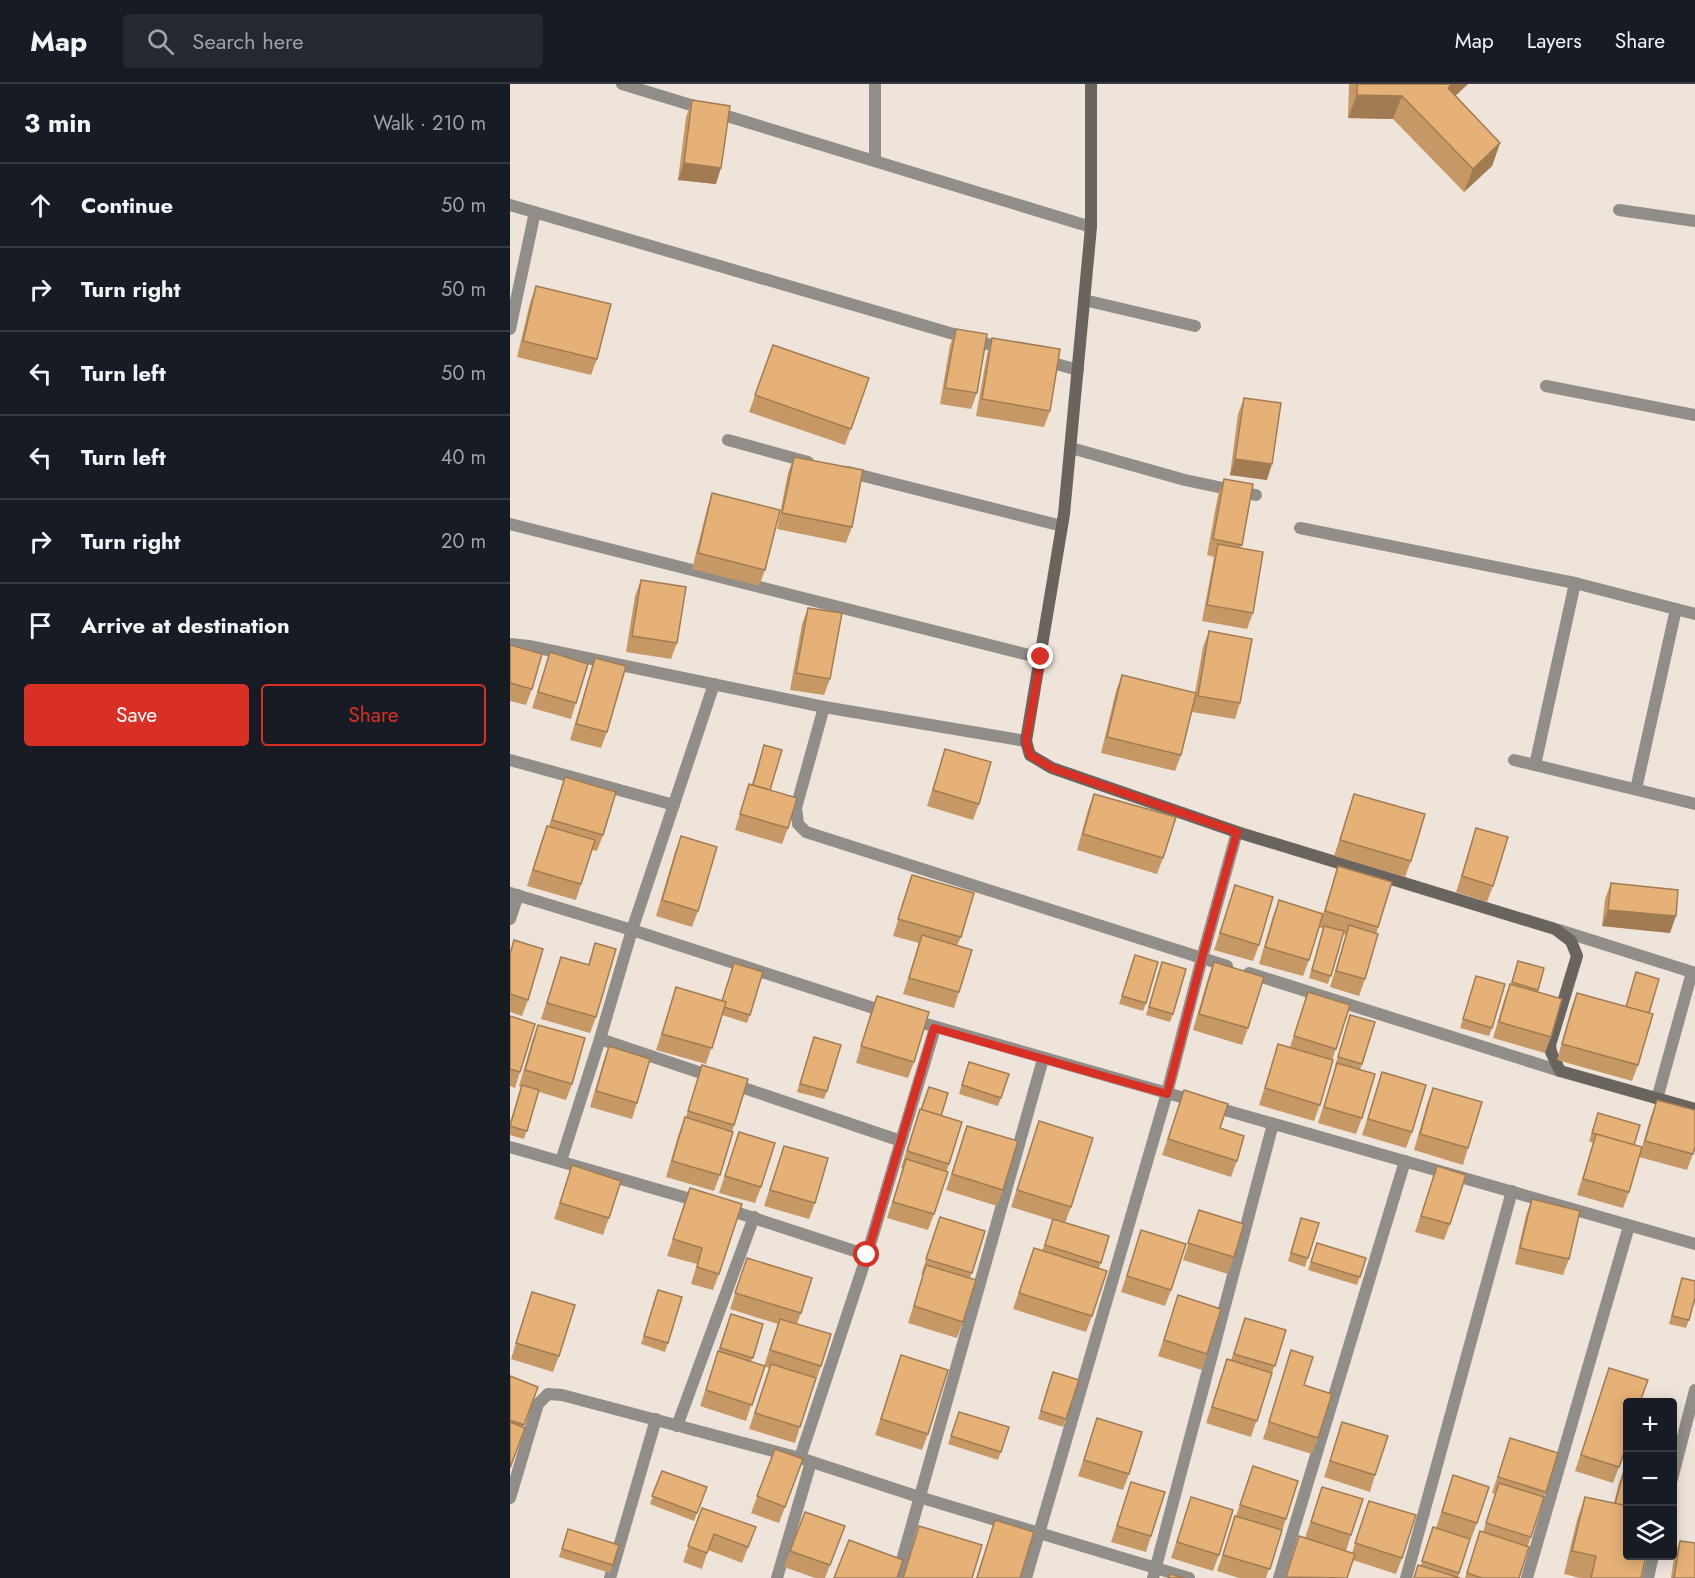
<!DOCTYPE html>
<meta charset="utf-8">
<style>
:root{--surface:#171b24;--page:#242831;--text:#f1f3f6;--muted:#9ea1a6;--line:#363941;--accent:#d93025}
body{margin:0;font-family:Jost,sans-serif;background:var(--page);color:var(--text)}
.controls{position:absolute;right:18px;bottom:18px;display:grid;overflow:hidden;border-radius:6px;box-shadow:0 3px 15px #0003}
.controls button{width:54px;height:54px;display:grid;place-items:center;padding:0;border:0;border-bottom:2px solid var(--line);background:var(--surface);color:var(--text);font:30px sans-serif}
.stop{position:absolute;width:18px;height:18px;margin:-14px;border:4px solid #d93025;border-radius:50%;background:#fff}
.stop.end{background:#d93025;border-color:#fff;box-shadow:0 2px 6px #0008}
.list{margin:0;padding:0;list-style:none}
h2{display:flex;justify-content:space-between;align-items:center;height:78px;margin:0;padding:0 24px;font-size:26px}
h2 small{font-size:20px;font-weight:400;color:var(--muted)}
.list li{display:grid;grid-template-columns:39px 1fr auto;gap:18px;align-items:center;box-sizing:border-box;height:84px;padding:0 24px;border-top:2px solid var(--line)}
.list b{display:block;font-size:22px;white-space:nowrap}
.list em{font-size:20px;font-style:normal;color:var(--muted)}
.actions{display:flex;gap:12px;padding:18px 24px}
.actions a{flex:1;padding:14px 0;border:2px solid var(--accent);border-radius:6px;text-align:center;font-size:21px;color:var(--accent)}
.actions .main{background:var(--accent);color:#fff}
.icon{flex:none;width:33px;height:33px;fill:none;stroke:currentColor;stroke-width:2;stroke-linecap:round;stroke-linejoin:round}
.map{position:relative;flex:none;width:1185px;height:1494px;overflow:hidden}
header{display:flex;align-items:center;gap:36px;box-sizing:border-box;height:84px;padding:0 30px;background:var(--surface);border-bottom:2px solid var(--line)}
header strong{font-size:28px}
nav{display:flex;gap:33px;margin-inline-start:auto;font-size:21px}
.search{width:420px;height:54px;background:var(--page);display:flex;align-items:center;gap:15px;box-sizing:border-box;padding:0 21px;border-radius:6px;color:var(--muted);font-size:22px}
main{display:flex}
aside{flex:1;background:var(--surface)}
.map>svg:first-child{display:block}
</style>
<header>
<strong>Map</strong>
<div class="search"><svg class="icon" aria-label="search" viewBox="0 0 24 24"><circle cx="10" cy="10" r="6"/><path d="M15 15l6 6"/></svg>Search here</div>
<nav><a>Map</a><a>Layers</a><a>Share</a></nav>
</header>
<main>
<aside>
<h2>3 min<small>Walk · 210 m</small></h2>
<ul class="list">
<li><svg class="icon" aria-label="ahead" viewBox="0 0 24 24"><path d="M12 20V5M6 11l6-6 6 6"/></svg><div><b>Continue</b></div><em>50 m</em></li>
<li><svg class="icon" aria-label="right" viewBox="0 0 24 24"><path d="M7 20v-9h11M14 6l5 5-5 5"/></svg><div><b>Turn right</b></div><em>50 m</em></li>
<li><svg class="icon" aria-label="left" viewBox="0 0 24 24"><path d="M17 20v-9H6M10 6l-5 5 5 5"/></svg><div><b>Turn left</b></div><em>50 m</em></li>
<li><svg class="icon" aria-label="left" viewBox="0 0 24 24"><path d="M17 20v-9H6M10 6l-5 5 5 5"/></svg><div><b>Turn left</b></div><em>40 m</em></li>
<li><svg class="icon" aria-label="right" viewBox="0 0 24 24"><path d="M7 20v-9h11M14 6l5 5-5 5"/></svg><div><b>Turn right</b></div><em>20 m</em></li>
<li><svg class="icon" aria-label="arrive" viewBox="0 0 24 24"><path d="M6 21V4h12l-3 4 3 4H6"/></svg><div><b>Arrive at destination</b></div></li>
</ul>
<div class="actions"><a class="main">Save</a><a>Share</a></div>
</aside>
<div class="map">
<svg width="1185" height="1494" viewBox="0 0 1185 1494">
<rect width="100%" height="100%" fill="#eee4da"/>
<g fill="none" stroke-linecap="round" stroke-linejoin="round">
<g stroke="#918e89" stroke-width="12">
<path d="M112 0 581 143"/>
<path d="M365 0V77"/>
<path d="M0 121 495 265"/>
<path d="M1109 126 1185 137"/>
<path d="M574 216 685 242"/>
<path d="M0 245 25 128"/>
<path d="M532 276 568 286"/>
<path d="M1036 302 1185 331"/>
<path d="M218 356 298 378"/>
<path d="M561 364 675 396 746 411"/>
<path d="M338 388 552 442"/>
<path d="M0 440 531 574"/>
<path d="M790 444 1065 499 1185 530"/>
<path d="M0 560 19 562 314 623 516 657"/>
<path d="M314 623 286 724 288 740 296 748 717 882"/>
<path d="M0 676 164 721"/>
<path d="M1004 676 1185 720"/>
<path d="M1025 681 1065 499"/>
<path d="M1126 705 1166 525"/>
<path d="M0 809 122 846 376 928"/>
<path d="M0 835 8 811"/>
<path d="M1049 846 1182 888 1147 1015"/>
<path d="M739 889 1050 987"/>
<path d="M402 936 685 1017"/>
<path d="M90 955 203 993"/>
<path d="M222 1000 391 1057 425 944"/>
<path d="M701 1022 1185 1160"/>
<path d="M0 1063 191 1118"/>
<path d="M51 1077 90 955 122 846 204 600"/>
<path d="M213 1124 357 1171 290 1374"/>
<path d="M357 1171 391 1057"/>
<path d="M167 1342 244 1133"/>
<path d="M1162 1395 1185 1306"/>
<path d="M0 1414 28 1320 38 1310 52 1311 290 1374 409 1413 679 1494"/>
<path d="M100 1494 146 1335"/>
<path d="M267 1494 301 1378"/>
<path d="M387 1494 533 975"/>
<path d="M516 1494 657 1009 692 874 727 748"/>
<path d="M643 1494 763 1040"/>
<path d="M769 1494 895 1077"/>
<path d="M896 1494 1002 1107"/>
<path d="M1017 1494 1119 1142"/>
<path d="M1138 1494 1143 1472"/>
</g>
<path stroke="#69645e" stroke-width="12" d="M581 0V143L554 430 516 657 520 671 542 684 727 748 1045 845 1061 857 1067 872 1040 961 1041 968 1050 987 1185 1025"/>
</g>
<g fill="#c69865">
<path d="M839 0H958L945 12 990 59 982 82 954 108 883 35 838 34Z"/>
<path d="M182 16 206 100 168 96 176 33Z"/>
<path d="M26 202 87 275 81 291 7 273 20 219Z"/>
<path d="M446 245 467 309 461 325 430 320 440 261Z"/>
<path d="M482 254 540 327 534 343 466 332 477 270Z"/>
<path d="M263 261 359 294 335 361 239 328Z"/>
<path d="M734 314 757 396 720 391 728 330Z"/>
<path d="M284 373 342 443 336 459 267 445 278 389Z"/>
<path d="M714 395 732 461 730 464 743 529 737 545 692 537 704 473 697 471 708 411Z"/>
<path d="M202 409 255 486 249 502 182 485 197 425Z"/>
<path d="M131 496 167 559 161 575 116 568 125 512Z"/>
<path d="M298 524 320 595 314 611 280 606 292 540Z"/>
<path d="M699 547 730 619 725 635 682 628 684 614 671 671 665 687 591 669 606 607 612 591 685 609 693 563Z"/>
<path d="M0 561 22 605 16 621 0 617Z"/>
<path d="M40 568 66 619 61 635 22 624Z"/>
<path d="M85 574 97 648 91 664 60 656 80 590Z"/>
<path d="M254 661 260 706 278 744 272 760 225 746 234 716 239 700H242Z"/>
<path d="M435 665 469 720 463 736 417 722Z"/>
<path d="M55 693 93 751 87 767 82 766 66 816 17 802 31 758 37 742H39Z"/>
<path d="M584 710 653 774 647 790 567 766 578 726Z"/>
<path d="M844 710 901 777 895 793 824 772Z"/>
<path d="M966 744 983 802 977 818 946 808Z"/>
<path d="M171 752 188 827 182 843 146 832 165 768Z"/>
<path d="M828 782 868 843 855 895 849 912 820 903 836 851 833 850 818 900 799 894 813 845 809 843 823 798Z"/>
<path d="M402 791 451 853 447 862 449 908 444 924 393 910 409 859 383 852Z"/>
<path d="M1101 799 1160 849 1092 842 1095 815Z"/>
<path d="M725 801 749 861 743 877 704 866Z"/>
<path d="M769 816 799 876 793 892 749 880 763 832Z"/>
<path d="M4 856 18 916 12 932 0 928V868Z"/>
<path d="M85 859 86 933 80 949 31 935 51 873 78 881Z"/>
<path d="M625 871 636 919 633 927 609 920Z"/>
<path d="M1008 877 1034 884 1028 908 1041 953 1035 969 983 954 994 916 1000 900H1001Z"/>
<path d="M652 878 663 930 660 938 636 931Z"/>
<path d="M704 878 738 944 732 961 683 946 698 894Z"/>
<path d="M224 879 240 931 237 939 212 931 196 980 146 966 166 903 212 916Z"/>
<path d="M1126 888 1139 929 1128 981 1122 997 1047 976 1061 925 1067 909 1116 923Z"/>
<path d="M966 892 982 944 979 952 950 944Z"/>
<path d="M798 908 826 965 822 976 810 1021 804 1037 749 1021 768 960 780 963Z"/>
<path d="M367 912 404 978 398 994 346 979 361 928Z"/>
<path d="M840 931 852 980 850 986 852 1034 846 1050 808 1039 826 982H825Z"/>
<path d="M0 932 10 988 5 1004 0 1002Z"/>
<path d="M28 941 62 1000 56 1016 29 1008 14 1055 0 1051V1039L11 1003 9 1002 22 957Z"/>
<path d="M304 953 317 1007 314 1015 287 1008Z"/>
<path d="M99 962 127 1019 122 1035 80 1023 93 979Z"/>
<path d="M192 981 224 1041 210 1091 204 1107 156 1093 169 1049 176 1033Z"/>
<path d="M456 986 491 1014 488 1022 449 1010Z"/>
<path d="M872 988 902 1048 896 1064 852 1051Z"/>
<path d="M923 1004 958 1064 953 1081 904 1066 917 1020Z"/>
<path d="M674 1006 710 1044 727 1077 721 1093 652 1071Z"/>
<path d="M1147 1016 1183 1070 1177 1086 1129 1073 1141 1032Z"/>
<path d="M410 1025 431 1032 439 1080 424 1130 418 1146 377 1134 393 1084H391Z"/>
<path d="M1088 1029 1124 1061 1119 1108 1113 1124 1067 1111 1083 1059 1079 1057Z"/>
<path d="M529 1037 561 1123 555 1139 599 1152 589 1184 582 1232 576 1248 503 1225 524 1164 532 1167 543 1136 501 1123Z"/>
<path d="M457 1042 493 1106 487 1122 436 1106Z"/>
<path d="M229 1048 251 1103 245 1119 209 1109Z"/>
<path d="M274 1062 305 1119 299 1135 254 1122Z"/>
<path d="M62 1081 99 1134 93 1151 44 1135Z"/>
<path d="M927 1082 940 1140 934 1156 905 1148Z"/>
<path d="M180 1104 209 1190 203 1206 181 1200 187 1180 157 1172Z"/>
<path d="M1022 1115 1059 1175 1053 1191 1005 1180 1016 1131Z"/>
<path d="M689 1126 724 1173 718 1190 673 1176Z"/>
<path d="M430 1133 475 1147 460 1194 453 1238 447 1254 398 1239 413 1191H411Z"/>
<path d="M791 1134 809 1139 795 1183 778 1177Z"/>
<path d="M631 1146 661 1206 655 1222 611 1208Z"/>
<path d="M807 1159 856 1174 847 1201 798 1186Z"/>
<path d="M237 1174 291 1229 287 1240 311 1282 305 1299 304 1298 285 1359 239 1345 259 1284 254 1282 236 1337 190 1322 218 1238 253 1240 241 1278 254 1282 268 1240 220 1225Z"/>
<path d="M1172 1194 1179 1236 1176 1244 1159 1240Z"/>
<path d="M22 1208 49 1272 43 1288 1 1275Z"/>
<path d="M668 1211 697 1270 692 1286 648 1272Z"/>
<path d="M145 1214 158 1259 155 1268 131 1260Z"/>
<path d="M735 1234 776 1246 741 1353 696 1339 717 1275 721 1276Z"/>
<path d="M781 1266 808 1354 802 1370 753 1355Z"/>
<path d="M391 1271 418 1350 412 1366 365 1351Z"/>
<path d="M1099 1284 1109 1383 1103 1399 1065 1387Z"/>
<path d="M0 1292 28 1303 13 1343 0 1385Z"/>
<path d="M540 1296 556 1335 553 1343 528 1335Z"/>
<path d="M449 1328 499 1343 488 1376 438 1360Z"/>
<path d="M587 1334 619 1390 613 1406 568 1392Z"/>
<path d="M832 1338 865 1391 860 1408 814 1393Z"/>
<path d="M1000 1354 1048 1369 1018 1462 1009 1494H955L970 1447 973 1448 985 1410 982 1409Z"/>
<path d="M265 1365 293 1375 269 1439 241 1429Z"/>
<path d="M743 1382 776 1435 756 1494H729L707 1487 720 1448 725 1432H726Z"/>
<path d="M1115 1383 1131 1494H1070L1054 1490 1067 1436 1075 1413 1104 1419 1109 1399Z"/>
<path d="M152 1387 197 1403 184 1437 140 1420Z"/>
<path d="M943 1391 967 1439 961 1455 948 1451 960 1455 948 1493 950 1494H903L908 1481H911L920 1451 926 1444Z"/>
<path d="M621 1398 641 1452 636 1468 601 1458Z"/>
<path d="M812 1403 841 1451 836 1467 842 1469 859 1417 892 1474 886 1490 843 1476 837 1494H775L789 1452 795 1454Z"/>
<path d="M681 1413 709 1471 703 1487 661 1474Z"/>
<path d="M192 1424 246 1443 232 1479 198 1466 192 1485 173 1478Z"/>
<path d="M295 1428 335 1442 315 1494H305L274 1483Z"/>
<path d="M485 1436 510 1494H466Z"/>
<path d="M409 1442 462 1494H392Z"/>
<path d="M55 1454 109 1461 100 1489 49 1473Z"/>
<path d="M1170 1457 1185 1494H1161L1164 1473Z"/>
</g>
<g fill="#a17c53">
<path d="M942 0H958L929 27 938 4Z"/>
<path d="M847 11 892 12 883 35 838 34Z"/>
<path d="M990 59 982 82 954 108 963 85Z"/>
<path d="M174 79 211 84 206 100 168 96Z"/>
<path d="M725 375 762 380 757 396 720 391Z"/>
<path d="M1098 826 1166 832 1160 849 1092 842Z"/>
</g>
<g fill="#e6b176" stroke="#a17c53" stroke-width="1.5">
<path d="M847 0H942L938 4 990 59 963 85 892 12 847 11Z"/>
<path d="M182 16 220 22 211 84 174 79Z"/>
<path d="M26 202 101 220 87 275 13 257Z"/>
<path d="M446 245 477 250 467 309 435 304Z"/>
<path d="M482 254 550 265 540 327 472 315Z"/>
<path d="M263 261 359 294 341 345 245 311Z"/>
<path d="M734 314 771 319 762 380 725 375Z"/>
<path d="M284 373 353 386 342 443 272 429Z"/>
<path d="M714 395 743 400 732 461 703 455Z"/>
<path d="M202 409 270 426 255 486 188 469Z"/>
<path d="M708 460 753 468 743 529 697 521Z"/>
<path d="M131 496 176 503 167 559 122 552Z"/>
<path d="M298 524 332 529 320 595 286 589Z"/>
<path d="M699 547 742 555 730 619 688 612Z"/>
<path d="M0 561 32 570 22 605 0 599Z"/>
<path d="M40 568 78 580 66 619 28 608Z"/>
<path d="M85 574 116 582 97 648 66 640Z"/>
<path d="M612 591 686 609 671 671 597 653Z"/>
<path d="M254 661 272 666 260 706 243 701Z"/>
<path d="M435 665 481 678 469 720 423 706Z"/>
<path d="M55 693 106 708 93 751 42 736Z"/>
<path d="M239 700 287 714 278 744 230 730Z"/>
<path d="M584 710 666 733 653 774 573 750Z"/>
<path d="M844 710 915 730 901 777 830 756Z"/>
<path d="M37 742 85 756 71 800 23 786Z"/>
<path d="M966 744 998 753 983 802 952 792Z"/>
<path d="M171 752 207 763 188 827 152 816Z"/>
<path d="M828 782 882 798 868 843 815 827Z"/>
<path d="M402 791 464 809 451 853 388 835Z"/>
<path d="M1101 799 1168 806 1166 832 1098 826Z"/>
<path d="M725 801 763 813 749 861 710 849Z"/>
<path d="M769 816 813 830 799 876 755 863Z"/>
<path d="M839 841 868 850 855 895 826 887Z"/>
<path d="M814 842 834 847 821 892 802 886Z"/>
<path d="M412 851 462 866 449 908 399 894Z"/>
<path d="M4 856 33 865 18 916 0 910V870Z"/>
<path d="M85 859 106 865 86 933 37 919 51 873 79 881Z"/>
<path d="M625 871 648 878 636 919 612 912Z"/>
<path d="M1008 877 1034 884 1028 906 1002 898Z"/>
<path d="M652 878 676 885 663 930 639 923Z"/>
<path d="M704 878 754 893 738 944 689 930Z"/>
<path d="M224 879 253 888 240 931 214 923 216 918 212 917Z"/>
<path d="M1126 888 1149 895 1139 929 1116 923Z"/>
<path d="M966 892 995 900 982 944 953 935Z"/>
<path d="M1000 900 1052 915 1041 953 989 938Z"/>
<path d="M166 903 216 918 202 964 152 950Z"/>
<path d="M798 908 840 921 826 965 784 952Z"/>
<path d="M1067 909 1143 930 1128 981 1052 960Z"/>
<path d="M367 912 419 928 404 978 351 962Z"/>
<path d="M840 931 865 938 852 980 828 973Z"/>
<path d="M0 932 25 940 10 988 0 985Z"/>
<path d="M28 941 75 954 62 1000 15 986Z"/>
<path d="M304 953 331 961 317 1007 290 1000Z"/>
<path d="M768 960 823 976 810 1021 755 1004Z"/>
<path d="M99 962 140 975 127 1019 86 1007Z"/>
<path d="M459 978 499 990 491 1014 452 1001Z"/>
<path d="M827 979 865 990 852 1034 814 1023Z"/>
<path d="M192 981 238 995 224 1041 178 1027Z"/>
<path d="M872 988 916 1001 902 1048 858 1035Z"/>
<path d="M12 1001 29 1006 17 1047 0 1042Z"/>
<path d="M419 1003 438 1009 431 1032 411 1026Z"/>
<path d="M923 1004 972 1018 958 1064 910 1050Z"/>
<path d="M674 1006 718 1020 710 1044 734 1052 727 1077 658 1055Z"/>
<path d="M1147 1016 1185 1026V1063L1183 1070 1135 1057Z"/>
<path d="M410 1025 452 1038 439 1080 397 1067Z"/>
<path d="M1088 1029 1130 1041 1124 1061 1082 1049Z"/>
<path d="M175 1033 223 1048 210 1091 162 1077Z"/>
<path d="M529 1037 583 1054 561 1123 507 1106Z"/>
<path d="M457 1042 508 1057 493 1106 442 1090Z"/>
<path d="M229 1048 265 1059 251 1103 215 1092Z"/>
<path d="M1086 1050 1132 1063 1119 1108 1073 1095Z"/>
<path d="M274 1062 318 1074 305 1119 260 1106Z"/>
<path d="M396 1075 438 1088 424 1130 383 1118Z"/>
<path d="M62 1081 111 1097 99 1134 50 1119Z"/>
<path d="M927 1082 956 1091 940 1140 911 1132Z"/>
<path d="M180 1104 232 1120 209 1190 187 1183 192 1164 163 1155Z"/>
<path d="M1022 1115 1070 1127 1059 1175 1010 1164Z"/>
<path d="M689 1126 734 1140 724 1173 678 1159Z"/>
<path d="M430 1133 475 1147 462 1189 416 1175Z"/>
<path d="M791 1134 809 1139 798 1174 781 1169Z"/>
<path d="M543 1135 599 1152 591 1179 535 1161Z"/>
<path d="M631 1146 676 1160 661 1206 617 1192Z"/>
<path d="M807 1159 856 1174 850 1193 801 1178Z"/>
<path d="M524 1164 597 1187 582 1232 509 1209Z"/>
<path d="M237 1174 302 1194 291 1229 225 1209Z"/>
<path d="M416 1181 466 1196 453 1238 404 1222Z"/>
<path d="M1172 1194 1185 1197V1214L1179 1236 1162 1232Z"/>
<path d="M148 1206 172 1213 158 1259 134 1252Z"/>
<path d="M22 1208 65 1221 49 1272 6 1259Z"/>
<path d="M668 1211 711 1225 697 1270 654 1256Z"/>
<path d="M221 1230 253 1240 243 1274 210 1264Z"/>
<path d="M735 1234 776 1246 765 1282 724 1270Z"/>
<path d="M270 1235 321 1250 311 1282 260 1266Z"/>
<path d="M781 1266 803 1273 794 1301 822 1310 808 1354 759 1338Z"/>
<path d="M208 1267 255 1282 242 1321 196 1306Z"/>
<path d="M391 1271 438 1286 418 1350 371 1335Z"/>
<path d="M717 1275 762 1289 747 1337 702 1323Z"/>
<path d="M261 1280 306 1294 290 1343 245 1329Z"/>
<path d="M1099 1284 1138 1296 1130 1318H1118V1358L1109 1383 1071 1371Z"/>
<path d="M543 1288 569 1296 556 1335 531 1327Z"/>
<path d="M0 1292 28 1303 14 1341 0 1336Z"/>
<path d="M449 1328 499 1343 491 1368 441 1352Z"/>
<path d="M587 1334 632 1348 619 1390 574 1376Z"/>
<path d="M0 1338 15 1344 0 1384Z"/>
<path d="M832 1338 878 1352 865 1391 820 1377Z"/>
<path d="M1000 1354 1048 1369 1036 1408 988 1393Z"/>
<path d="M265 1365 293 1375 275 1423 247 1412Z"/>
<path d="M743 1382 788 1397 776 1435 730 1421Z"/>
<path d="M1115 1383H1118V1422L1105 1420Z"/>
<path d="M152 1387 197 1403 187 1429 142 1412Z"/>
<path d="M943 1391 979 1403 967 1439 932 1428Z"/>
<path d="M621 1398 655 1408 641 1452 607 1442Z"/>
<path d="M989 1399 1034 1413 1021 1453 976 1439Z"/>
<path d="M812 1403 853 1415 841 1451 801 1438Z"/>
<path d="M681 1413 723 1426 709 1471 667 1458Z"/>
<path d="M1075 1413 1118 1422V1472H1136L1131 1494H1081L1086 1472 1062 1467Z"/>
<path d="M859 1417 906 1431 892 1474 845 1459Z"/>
<path d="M192 1424 246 1443 238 1463 204 1450 197 1469 178 1462Z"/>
<path d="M295 1428 335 1442 320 1481 280 1467Z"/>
<path d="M725 1432 772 1446 760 1485 713 1471Z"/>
<path d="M485 1436 524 1448 510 1494H467Z"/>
<path d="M409 1442 472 1461 462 1494H393Z"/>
<path d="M923 1443 960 1455 949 1489 912 1477Z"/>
<path d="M58 1445 109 1461 103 1481 52 1465Z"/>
<path d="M970 1447 1019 1463 1009 1494H972L957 1489Z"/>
<path d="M789 1452 845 1470 837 1494 776 1493Z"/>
<path d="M339 1456 393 1476 387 1494H324Z"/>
<path d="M1170 1457 1185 1459V1494H1164Z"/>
<path d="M908 1481 950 1494H904Z"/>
<path d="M660 1490 674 1494H659Z"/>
</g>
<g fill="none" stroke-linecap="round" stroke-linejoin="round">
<path stroke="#d93025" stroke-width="8" d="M357 1171 424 944 657 1010 692 874 727 748 542 684 520 671 516 657 531 573"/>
</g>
</svg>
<div class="controls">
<button>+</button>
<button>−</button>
<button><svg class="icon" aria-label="layers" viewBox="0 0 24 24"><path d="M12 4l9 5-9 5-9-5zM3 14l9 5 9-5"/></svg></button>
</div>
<div class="stop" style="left:357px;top:1171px"></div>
<div class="stop end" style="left:531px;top:573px"></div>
</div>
</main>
